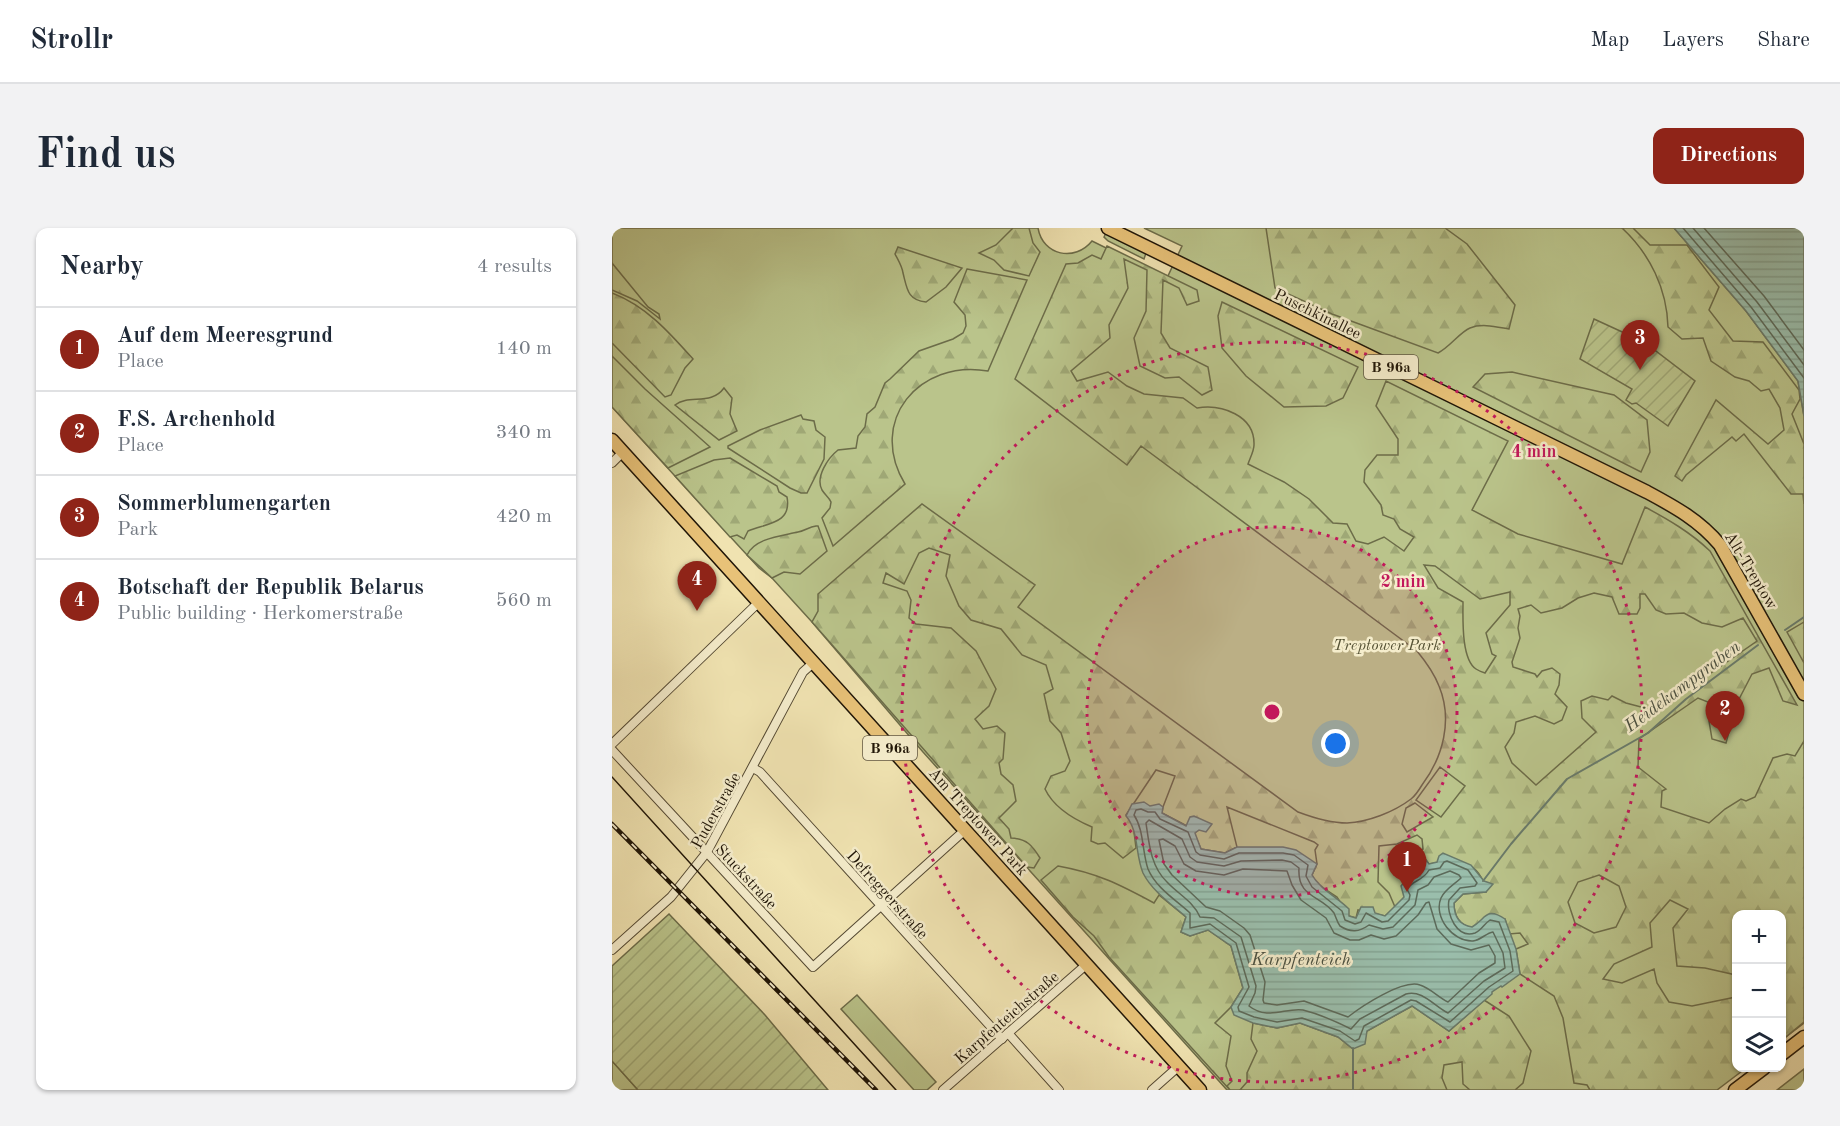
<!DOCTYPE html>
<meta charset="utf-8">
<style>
:root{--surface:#fff;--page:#f2f2f3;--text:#1f2937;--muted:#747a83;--line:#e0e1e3;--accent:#8f2418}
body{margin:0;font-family:"Old Standard TT",serif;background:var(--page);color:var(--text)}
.controls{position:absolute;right:18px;bottom:18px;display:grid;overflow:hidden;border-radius:12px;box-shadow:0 2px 4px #0004}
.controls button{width:54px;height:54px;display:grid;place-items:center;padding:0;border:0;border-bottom:2px solid var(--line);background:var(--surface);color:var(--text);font:30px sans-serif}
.you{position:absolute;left:724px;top:516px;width:21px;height:21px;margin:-15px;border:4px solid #fff;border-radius:50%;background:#1a73e8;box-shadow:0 0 0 9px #1a73e833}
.badge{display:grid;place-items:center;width:39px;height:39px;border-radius:50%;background:var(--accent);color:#fff;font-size:20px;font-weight:700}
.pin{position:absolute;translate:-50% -50px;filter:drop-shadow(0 2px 3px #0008)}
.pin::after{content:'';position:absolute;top:32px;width:21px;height:18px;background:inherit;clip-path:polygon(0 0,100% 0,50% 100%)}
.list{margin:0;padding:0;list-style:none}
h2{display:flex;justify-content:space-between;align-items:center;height:78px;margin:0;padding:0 24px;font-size:26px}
h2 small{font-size:20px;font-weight:400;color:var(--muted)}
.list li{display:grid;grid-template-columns:39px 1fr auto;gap:18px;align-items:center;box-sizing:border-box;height:84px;padding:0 24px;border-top:2px solid var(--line)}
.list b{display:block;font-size:22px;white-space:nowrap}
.list p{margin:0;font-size:20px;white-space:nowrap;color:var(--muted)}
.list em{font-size:20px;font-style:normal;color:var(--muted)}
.icon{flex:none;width:33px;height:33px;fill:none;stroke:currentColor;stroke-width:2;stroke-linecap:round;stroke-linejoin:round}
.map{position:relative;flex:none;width:1192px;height:862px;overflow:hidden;border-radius:12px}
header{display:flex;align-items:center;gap:36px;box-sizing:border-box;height:84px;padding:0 30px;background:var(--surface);border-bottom:2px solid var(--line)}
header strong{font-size:28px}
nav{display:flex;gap:33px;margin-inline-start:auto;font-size:21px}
.intro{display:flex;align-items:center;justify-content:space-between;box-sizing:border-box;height:144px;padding:0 36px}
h1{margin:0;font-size:42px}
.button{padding:15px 27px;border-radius:12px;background:var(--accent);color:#fff;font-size:21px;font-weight:700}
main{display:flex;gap:36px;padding:0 36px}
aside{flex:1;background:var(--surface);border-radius:12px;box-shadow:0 2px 4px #0004}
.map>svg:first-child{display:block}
</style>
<header>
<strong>Strollr</strong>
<nav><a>Map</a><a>Layers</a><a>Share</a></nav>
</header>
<div class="intro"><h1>Find us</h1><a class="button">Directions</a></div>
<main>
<aside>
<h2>Nearby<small>4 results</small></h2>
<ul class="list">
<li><span class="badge">1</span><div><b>Auf dem Meeresgrund</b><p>Place</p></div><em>140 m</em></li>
<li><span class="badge">2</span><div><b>F.S. Archenhold</b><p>Place</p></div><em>340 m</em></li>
<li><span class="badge">3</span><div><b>Sommerblumengarten</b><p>Park</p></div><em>420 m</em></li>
<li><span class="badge">4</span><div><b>Botschaft der Republik Belarus</b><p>Public building · Herkomerstraße</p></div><em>560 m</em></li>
</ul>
</aside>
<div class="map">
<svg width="1192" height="862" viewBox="0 0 1192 862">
<defs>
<pattern id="forest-firs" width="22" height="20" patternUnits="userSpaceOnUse" patternTransform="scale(1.5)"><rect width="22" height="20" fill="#bac48b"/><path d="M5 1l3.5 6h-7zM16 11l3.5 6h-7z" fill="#9fa876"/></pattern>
<pattern id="garden-furrows" width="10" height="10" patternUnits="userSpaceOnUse" patternTransform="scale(1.5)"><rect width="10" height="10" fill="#bac48b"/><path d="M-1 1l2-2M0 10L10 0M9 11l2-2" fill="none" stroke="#9fa876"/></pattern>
<pattern id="water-rules" width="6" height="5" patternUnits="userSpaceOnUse" patternTransform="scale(1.5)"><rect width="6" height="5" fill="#9abeac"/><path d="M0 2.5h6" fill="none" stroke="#84a292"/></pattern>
</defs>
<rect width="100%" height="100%" fill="#f0e3b1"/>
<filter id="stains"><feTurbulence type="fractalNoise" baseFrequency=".00333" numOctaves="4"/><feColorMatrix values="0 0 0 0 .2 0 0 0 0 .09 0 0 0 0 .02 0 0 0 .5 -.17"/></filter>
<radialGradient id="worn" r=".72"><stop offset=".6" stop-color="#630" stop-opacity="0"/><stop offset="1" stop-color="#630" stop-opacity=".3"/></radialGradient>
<g fill="#bac48b" stroke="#6c6c49" stroke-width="1.5">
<path d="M0 0H426C431 28 463 34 480 13L555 50 570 18 532 0H1062L1134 83 1186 153 1192 188V795L1170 812V686H1124V840L1104 862H615L311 524 200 394 160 350 147 340 124 315 0 179Z"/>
<path d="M494 5 534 25 532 31 496 13 492 9Z"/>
<path d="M245 767 324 854 315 862H302L229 781Z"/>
<path d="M0 833 26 862H0Z"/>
<path d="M1192 841V862H1165Z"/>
</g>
<g fill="url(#forest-firs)" stroke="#6c6c49" stroke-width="1.5" fill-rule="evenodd">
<path d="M401 0H417L421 15 428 24 417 48 392 42 382 32 367 25 384 17Z"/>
<path d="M654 0H833L855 16 903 77 897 101C885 99 870 95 858 100 848 104 838 119 826 125L720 86 663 60Z"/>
<path d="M1010 0H1021L1038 17H1075L1107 59 1097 82 1121 113 1151 114 1187 162 1188 171 1180 186 1192 216V276L1191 266H1179L1132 206 1124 213 1120 209 1074 247 1070 253 1063 248 1104 172 1156 216 1172 202 1168 180 1157 161 1149 163 1137 153 1123 149 1099 133 1091 110 1070 111 1056 99C1055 61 1038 26 1010 0Z"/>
<path d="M495 18 585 62 587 73 575 77 567 60 551 52 549 105 558 120 596 139 600 162 590 167 567 149 553 150 528 138 522 110 534 83 535 42 512 31 516 60 497 97 498 110 459 143 465 153 496 144 515 158 532 166 571 170 585 180C609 176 643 187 642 217 642 223 638 230 636 236L672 254 697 271 721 295 735 296 744 313 756 316 772 309 792 323 802 309 788 301 782 291 771 287 769 277 752 254 753 242 765 227H786V211L764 178 774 153 896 213 860 282 906 306 1010 336 1033 279C1057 292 1078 304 1098 323L1185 477 1171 473 1157 440 1140 446 1124 477 1114 515 1100 511 1097 493 1106 486 1101 476 1086 470 1027 511 1026 539 1054 561 1050 563 1049 579 1097 595 1113 581 1129 571 1134 573 1143 569 1161 530 1175 526 1183 528 1192 513V794L1170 812V686H1124V747L1093 740 1065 738 1061 700 1076 681 1058 672 1038 695 1040 719 1002 736 991 751 1010 755 1042 741 1045 755 1057 774 1080 778 1124 769V840H1134L1105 862H978L975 857 962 855 951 790 942 768 908 746 904 721 916 716 908 705 897 706 893 691 867 696 860 700C847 697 842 688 842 675L851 666 874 664C868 631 844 631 817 636L814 632 809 645 801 640V627L811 621 810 611 805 607 785 616 767 618 766 654 777 665 783 679 773 688 746 682 744 690 737 688 725 669 705 656 700 647 705 636 703 622 706 617 702 614 615 579 625 619 613 625 589 621 582 605 587 602 575 598 550 585 551 579 563 548 544 542 514 587 521 596 524 620 511 630 493 615 486 616 479 613 480 599C461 591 442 580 433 561L439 548 453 543 458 533 449 505 438 493 432 466 441 461 434 437 410 427 389 401 359 392 347 378 334 348 338 327 317 320 307 325 292 356 274 345 271 355 295 363 299 372 297 390 304 396 339 400 364 423 384 461 377 478 363 491 371 501 385 498 393 505 391 531 387 535 389 546 401 557 404 573 387 590 397 601 399 610C415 611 420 617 428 630L422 640 415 639 200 394 206 383V366L310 276 423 357 406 379 686 584C702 590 718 595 735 595 756 594 782 584 799 571 803 568 807 562 810 557 831 529 841 492 827 458 822 445 814 434 805 423L529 218 515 237 403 151 454 36 466 35 480 27 489 31ZM812 337 823 338 868 371 898 364V377L874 405 880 426 884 428 873 445C870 444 867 443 864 441 849 431 851 390 851 374L826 360ZM982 365 1000 369 1007 386H1025L1028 380V366H1033L1044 382 1054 386 1072 385 1090 395 1110 399 1131 390 1145 413 1044 483 1014 475 1000 468 996 472 980 468 969 473 970 490 984 504 924 557 900 535 893 519 902 505 904 494 923 488 942 496 950 492 955 479 943 466 947 457 948 446 940 440 930 443 925 449 923 446 901 439 900 434 908 410 906 400 908 388 906 381 919 377 929 385 950 380 966 370ZM828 539 853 558 829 589 804 572ZM803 575 821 589 795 604 790 596 794 580ZM987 647 1007 658 1014 679 1004 699 982 705 963 695 956 674 966 654Z"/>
<path d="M286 19 350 40 334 59 314 74C295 72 295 60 291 45 290 38 286 32 283 26Z"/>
<path d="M0 35 36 79 47 86 48 91 25 73 0 62Z"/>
<path d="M355 41 415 52 376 143C307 131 255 193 293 256L221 318 210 290 218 280 219 274C217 269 213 267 210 262 203 249 216 230 226 222L244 220 246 208 253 199 255 186 263 179 273 155 278 151 307 123 341 111 351 105 354 98 353 87 342 74Z"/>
<path d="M0 65C34 78 57 104 81 131L73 140 59 167 53 169 0 115Z"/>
<path d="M610 74 746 139 731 170 714 178 672 179 634 148 610 120 606 88Z"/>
<path d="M0 128 33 161 98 219 56 240 0 179Z"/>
<path d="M900 144 1002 167 1035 192 1038 224 1029 244 861 159 873 146Z"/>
<path d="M112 160 120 170 118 186 125 203 107 212 63 177C77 166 99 178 112 160Z"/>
<path d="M189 187 191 191 202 193 204 202 213 209 212 231 195 265H189L178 260 116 220V218L148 202Z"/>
<path d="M118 230 165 258 167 264 175 269C180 296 155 295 136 303L132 311 125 307 118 309 63 248 102 232Z"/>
<path d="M204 298H206L215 323 188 346 172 344 160 350 135 327C143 310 169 308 186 304 192 303 197 299 204 298Z"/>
<path d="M1192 394V435L1175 404Z"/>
<path d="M446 638C485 645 507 656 542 675L547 667 574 689 569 704 578 708 596 702 619 718 631 760 619 779 603 795 619 808 614 838 620 853 615 858 618 862 497 729 482 708 461 689 429 652Z"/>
<path d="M872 772 897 788 919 823 911 855 903 862H858L851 856 850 834 832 837 830 850 835 862H628L635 854V845L645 823 639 811 641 795 665 800 688 795 726 809 741 821 755 803 800 778 837 803Z"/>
</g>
<g fill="url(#garden-furrows)" stroke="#6c6c49" stroke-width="1.5">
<path d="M982 91 1032 114 1083 153 1056 198 1024 175 1020 176 1014 172 1020 161 968 131Z"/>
<path d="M57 686 153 787 216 862H26L0 833V738Z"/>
</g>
<g fill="url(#water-rules)" stroke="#697a6a" stroke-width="1.5">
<path d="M1062 0H1192V188L1186 153 1134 83Z"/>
<path d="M532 574 538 578 547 576 551 579 550 585 574 598 578 589 582 588 600 596 594 604 587 602 583 605 589 621 613 625 625 619H671L684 622 705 636 700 647C708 661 725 669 737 681V688L744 690 749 679H761L763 685 773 688 792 669 789 658 793 653 809 645 814 632 817 636 825 634 827 628 831 625 859 637 872 653 881 656 874 664 851 666 842 675C842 688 847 697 860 699 874 691 874 678 893 691L904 721 908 746 890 759 889 758 880 764V766L837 803 800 778 755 803 753 816 741 821 726 809 688 795 665 800 641 795 622 787 619 779 631 760 619 718 596 702 578 708 569 704 574 689C559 676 540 663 531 645 523 626 527 603 514 588L520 576Z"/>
</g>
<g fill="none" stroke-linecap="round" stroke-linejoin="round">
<g stroke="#5c6a5a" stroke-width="1.5">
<path d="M1071 0 1139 79 1192 150"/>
<path d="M1081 0 1145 74 1192 137"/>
<path d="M1092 0 1152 68 1192 122"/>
<path d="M529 581 536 584H543L548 591 576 604 584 624 588 627 612 631 627 625H671L682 627 696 637 694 648 700 659 730 683 733 692 743 696 749 694 754 685 770 694 776 693 797 672 798 667 795 661C801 652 811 653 817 642L828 640 832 634 835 633 856 642 865 655 863 658 848 660 837 672C834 686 845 711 863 705 870 702 872 696 878 692L887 694 898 723 901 743 877 759 838 794 804 773 799 772 752 798 747 811 743 813 728 803 690 790 665 794 642 789 627 783 626 779 637 759 624 715 598 696 578 700V685C564 672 544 660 536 641 530 623 532 602 522 587L524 582Z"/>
<path d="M537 592 570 611 578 629 585 634 612 638 629 633 670 632 679 634 687 640C685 670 709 667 722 685 724 689 725 694 728 698 739 705 747 704 757 697L771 701 781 699 803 677 806 662 816 657 822 649 838 643 847 647 849 650C843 656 833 661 829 670 821 689 841 714 861 713 869 712 874 705 881 704L891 725 893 740 872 753 836 785C823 779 810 761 794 766L748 791 739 801C725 794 707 786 691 782 674 779 656 793 637 778L643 765 644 758 629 709 602 690 588 689C582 674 566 666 555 654 539 639 537 616 534 595Z"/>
<path d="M551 611 563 618 572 636 584 643 612 647 631 641 675 643 680 657 689 672 714 690 722 705 738 712H747L759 707 772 711 784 708 806 687 814 675 817 674 825 701 839 716 859 722 877 717 883 728V735L867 745 836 774C826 769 818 760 808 757 791 751 750 778 736 789L692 773 665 777 652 775 651 772 653 754 638 707 632 700 608 683 594 679 560 647 552 636 547 612Z"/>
</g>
<g stroke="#697a6a" stroke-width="2">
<path d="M1173 402 1192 389"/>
<path d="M871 653 899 616 955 551 1036 505 1074 471 1146 417"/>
<path d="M741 862V820"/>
</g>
<defs>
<g id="street">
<path d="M0 235 11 224"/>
<path d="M0 516 147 374"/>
<path d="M0 522 201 739 353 602"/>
<path d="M141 540 148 544 390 811"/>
<path d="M0 722 59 669 95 624 191 444 201 435"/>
<path d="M396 805 447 862"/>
<path d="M331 862 475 736"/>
<path d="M540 862 567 838"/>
</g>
<g id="primary">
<path d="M496 0 1035 264C1063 279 1087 292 1108 317L1192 466"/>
<path d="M0 212 588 862"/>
<path d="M1170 826 1192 809"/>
<path d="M1123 862 1152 840"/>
</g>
</defs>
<use href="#street" stroke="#534832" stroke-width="10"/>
<use href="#primary" stroke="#1f1507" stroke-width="15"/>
<use href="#street" stroke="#f5edcc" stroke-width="8"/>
<use href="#primary" stroke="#e8c278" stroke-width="12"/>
<path stroke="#1f1507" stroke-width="1.5" d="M0 549 284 862"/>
<defs>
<path id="rail" d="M0 596 264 862"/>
</defs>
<use href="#rail" stroke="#1f1507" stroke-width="4.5"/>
<use href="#rail" stroke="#f5edcc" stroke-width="2" stroke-dasharray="7" stroke-linecap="butt"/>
</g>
<circle cx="660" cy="484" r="185" fill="#c2185b" fill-opacity=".12"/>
<g fill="none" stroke="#c2185b" stroke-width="3" stroke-dasharray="3 6">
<circle cx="660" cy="484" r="185"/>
<circle cx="660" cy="484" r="370"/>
</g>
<g text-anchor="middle" stroke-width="5" stroke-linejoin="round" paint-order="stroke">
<g fill="#f5edcc" stroke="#5f5642" stroke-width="1.5">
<rect x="752" y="127" width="54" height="24" rx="4.5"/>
<rect x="251" y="508" width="54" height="24" rx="4.5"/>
</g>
<g font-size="15" font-weight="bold" fill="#1f1507">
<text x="779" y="144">B 96a</text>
<text x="278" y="525">B 96a</text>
</g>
<g font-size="16" fill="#1f1507" stroke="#f5edcc">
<text transform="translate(706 85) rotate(26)" y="6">Puschkinallee</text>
<text transform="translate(1140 342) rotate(59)" y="6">Alt-Treptow</text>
<text transform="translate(103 582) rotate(-61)" y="6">Puderstraße</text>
<text transform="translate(367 593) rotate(48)" y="6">Am Treptower Park</text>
<text transform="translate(135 648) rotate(47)" y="6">Stuckstraße</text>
<text transform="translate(276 666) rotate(48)" y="6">Defreggerstraße</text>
<text transform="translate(394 789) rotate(-41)" y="6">Karpfenteichstraße</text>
</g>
<g font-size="16" font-style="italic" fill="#555235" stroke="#f5edcc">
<text x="775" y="422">Treptower Park</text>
</g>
<g font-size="18" font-style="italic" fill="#4a5041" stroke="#f5edcc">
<text transform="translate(1070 458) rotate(-37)" y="6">Heidekampgraben</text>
<text x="689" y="737">Karpfenteich</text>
</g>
</g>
<circle cx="660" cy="484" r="9" fill="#c2185b" stroke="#f5edcc" stroke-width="3"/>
<g font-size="18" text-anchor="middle" font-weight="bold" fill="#c2185b" stroke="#f5edcc" stroke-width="5" stroke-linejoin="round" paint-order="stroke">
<text x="922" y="229">4 min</text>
<text x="791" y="359">2 min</text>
</g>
<rect width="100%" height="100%" filter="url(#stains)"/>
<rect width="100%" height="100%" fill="url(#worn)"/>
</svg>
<div class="controls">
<button>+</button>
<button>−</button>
<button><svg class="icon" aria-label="layers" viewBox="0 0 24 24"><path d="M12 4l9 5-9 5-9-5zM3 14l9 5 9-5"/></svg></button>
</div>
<div class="you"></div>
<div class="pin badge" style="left:795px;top:664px">1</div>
<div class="pin badge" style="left:1113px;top:513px">2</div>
<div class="pin badge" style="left:1028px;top:142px">3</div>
<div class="pin badge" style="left:85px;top:383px">4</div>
</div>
</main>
